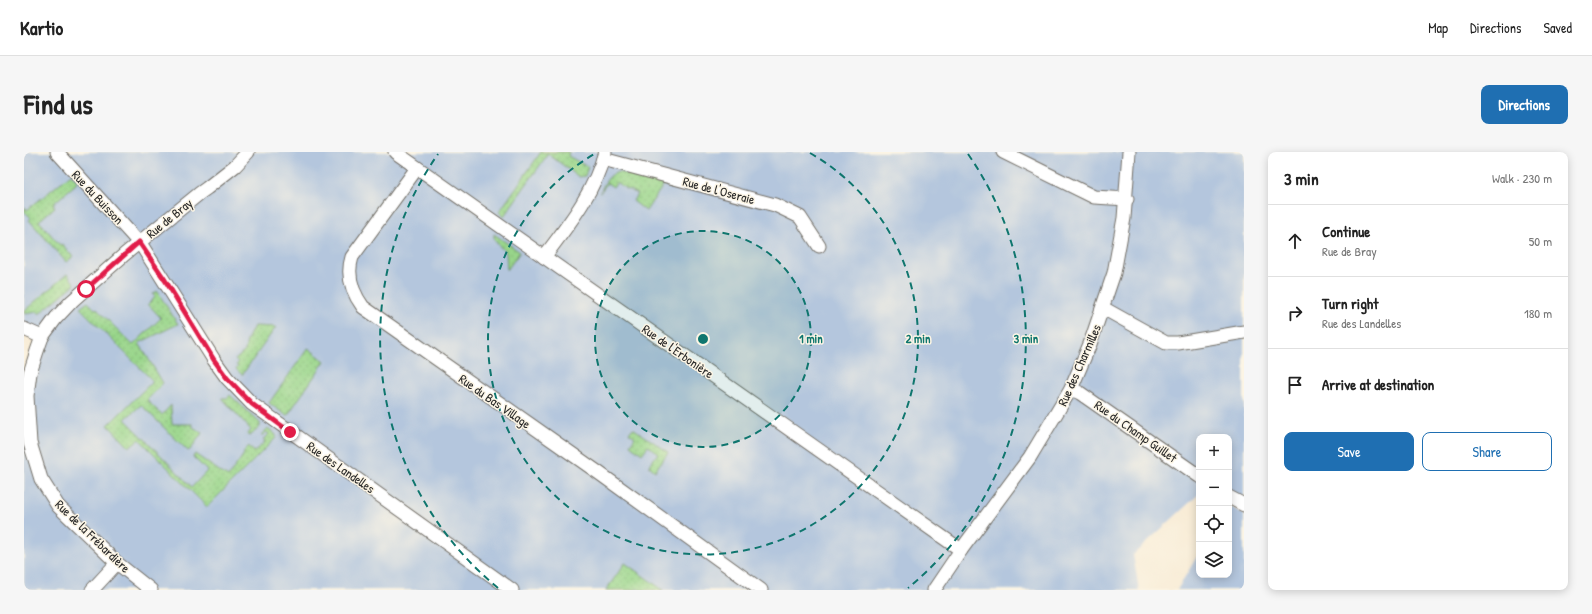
<!DOCTYPE html>
<meta charset="utf-8">
<style>
:root{--surface:#fff;--page:#f6f6f6;--text:#222;--muted:#767676;--line:#e0e0e0;--accent:#1f6fb2}
body{margin:0;font-family:"Patrick Hand",sans-serif;background:var(--page);color:var(--text)}
.controls{position:absolute;right:12px;bottom:12px;display:grid;overflow:hidden;border-radius:8px;box-shadow:0 2px 10px #0003}
.controls button{width:36px;height:36px;display:grid;place-items:center;padding:0;border:0;border-bottom:1px solid var(--line);background:var(--surface);color:var(--text);font:20px sans-serif}
.stop{position:absolute;width:12px;height:12px;margin:-9px;border:3px solid #e11d48;border-radius:50%;background:#fff}
.stop.end{background:#e11d48;border-color:#fff;box-shadow:0 1px 4px #0008}
.list{margin:0;padding:0;list-style:none}
h2{display:flex;justify-content:space-between;align-items:center;height:52px;margin:0;padding:0 16px;font-size:17px}
h2 small{font-size:13px;font-weight:400;color:var(--muted)}
.list li{display:grid;grid-template-columns:26px 1fr auto;gap:12px;align-items:center;box-sizing:border-box;height:72px;padding:0 16px;border-top:1px solid var(--line)}
.list b{display:block;font-size:15px;white-space:nowrap}
.list p{margin:0;font-size:13px;white-space:nowrap;color:var(--muted)}
.list em{font-size:13px;font-style:normal;color:var(--muted)}
.actions{display:flex;gap:8px;padding:12px 16px}
.actions a{flex:1;padding:9px 0;border:1px solid var(--accent);border-radius:8px;text-align:center;font-size:14px;color:var(--accent)}
.actions .main{background:var(--accent);color:#fff}
.icon{flex:none;width:22px;height:22px;fill:none;stroke:currentColor;stroke-width:2;stroke-linecap:round;stroke-linejoin:round}
.map{position:relative;flex:none;width:1220px;height:438px;overflow:hidden;border-radius:8px}
header{display:flex;align-items:center;gap:24px;box-sizing:border-box;height:56px;padding:0 20px;background:var(--surface);border-bottom:1px solid var(--line)}
header strong{font-size:19px}
nav{display:flex;gap:22px;margin-inline-start:auto;font-size:14px}
.intro{display:flex;align-items:center;justify-content:space-between;box-sizing:border-box;height:96px;padding:0 24px}
h1{margin:0;font-size:28px}
.button{padding:10px 18px;border-radius:8px;background:var(--accent);color:#fff;font-size:14px;font-weight:700}
main{display:flex;gap:24px;padding:0 24px}
aside{flex:1;background:var(--surface);border-radius:8px;box-shadow:0 2px 10px #0003}
.map>svg:first-child{display:block}
</style>
<header>
<strong>Kartio</strong>
<nav><a>Map</a><a>Directions</a><a>Saved</a></nav>
</header>
<div class="intro"><h1>Find us</h1><a class="button">Directions</a></div>
<main>
<div class="map">
<svg width="1220" height="438" viewBox="0 0 1220 438">
<defs>
<pattern id="grass-dots" width="8" height="8" patternUnits="userSpaceOnUse"><rect width="8" height="8" fill="#98d58a"/><path d="M2 2h.1M6 6h.1" fill="none" stroke="#83b777" stroke-width="1.8" stroke-linecap="round"/></pattern>
</defs>
<rect width="100%" height="100%" fill="#fcf5e5"/>
<filter id="ink" filterUnits="userSpaceOnUse"><feTurbulence type="fractalNoise" baseFrequency=".025" numOctaves="2"/><feDisplacementMap in="SourceGraphic" scale="8" xChannelSelector="R" yChannelSelector="G"/><feConvolveMatrix kernelMatrix="1 2 1 2 8 2 1 2 1" color-interpolation-filters="sRGB"/></filter>
<filter id="wash" filterUnits="userSpaceOnUse"><feTurbulence type="fractalNoise" baseFrequency=".012" numOctaves="4" result="noise"/><feDisplacementMap in="SourceGraphic" scale="16" xChannelSelector="R" yChannelSelector="G"/><feGaussianBlur stdDeviation="0.9" result="paint"/><feColorMatrix in="noise" values="0 0 0 0 0 0 0 0 0 0 0 0 0 0 0 0 0 1.4 0 .05"/><feComposite in="paint" operator="in"/></filter>
<g filter="url(#wash)">
<rect width="100%" height="100%" fill="#f7ead3"/>
<g fill="#b4c6dd">
<path d="M0 0H1220V345L1205 341V285H1175V342L1109 403 1115 438H0V245L18 186 0 178Z"/>
<path d="M1205 354 1220 362V438H1153L1175 401V423H1205Z"/>
</g>
<g fill="url(#grass-dots)" stroke="#62805a">
<path d="M517 0H545L544 4 564 15 561 24 555 25 524 2 480 64 475 60Z"/>
<path d="M595 20 645 32 647 35 646 36 640 32 622 59 609 49 613 42 604 37 603 38 593 30 589 35 583 31 576 41C580 32 584 22 595 20Z"/>
<path d="M47 22 53 29 52 32 29 52 31 55 15 69 36 93 38 92 49 105 42 110 5 68 7 66 0 59 1 55 3 58Z"/>
<path d="M470 82 496 100 483 118 482 101 470 88Z"/>
<path d="M43 122 51 132 15 162 13 160 1 162 0 159Z"/>
<path d="M133 139 154 172 115 191 139 231 123 248 138 263 147 253 148 272H168L169 275 178 281 167 297 164 299 117 253 101 267 168 335 183 319 169 305 171 302 204 325 220 302 219 300 225 294 230 300 241 290 239 288 245 282 242 280 238 284 237 283 244 276 252 283V286L183 355 115 287 105 295 84 273 127 231 128 228 56 156 64 150 71 157 72 156 109 193 137 166 124 152 131 145 129 142Z"/>
<path d="M230 174 252 175 218 223 212 217 214 215 212 213 214 211 211 208 221 199 223 188Z"/>
<path d="M284 196 301 209 263 264 245 251Z"/>
<path d="M206 243 236 271V275L226 284 223 283 227 278 198 246H203Z"/>
<path d="M609 276 644 300 631 319 625 314 634 301 624 294 618 302 606 293 611 285 605 281Z"/>
<path d="M601 411 639 438H616L613 436 612 438H582Z"/>
</g>
</g>
<g filter="url(#ink)">
<g fill="none" stroke-linecap="round" stroke-linejoin="round">
<defs>
<g id="minor">
<path d="M33 0 118 94 190 208 203 226 228 252 488 438"/>
<path d="M371 0 937 398"/>
<path d="M979 0 1070 45 1103 47"/>
<path d="M579 7 751 53 776 65 795 94"/>
<path d="M393 16 328 105C322 124 328 140 339 155L575 321 737 438"/>
<path d="M520 105C545 72 570 41 581 0"/>
<path d="M1079 156 1142 191H1154L1220 180"/>
<path d="M0 177 18 185"/>
<path d="M1047 237 1056 241 1175 324"/>
<path d="M1205 345 1220 353"/>
<path d="M68 438 93 411"/>
<path d="M127 438 93 411 34 354 17 327 6 291 3 244 6 221 13 199 18 185 32 166 48 149 101 102 176 41 183 36 211 14 224 0"/>
<path d="M910 438 937 398 1006 305 1047 237 1066 192 1090 121 1100 66 1105 0"/>
</g>
</defs>
<use href="#minor" stroke="#726e66" stroke-width="15"/>
<use href="#minor" stroke="#fff" stroke-width="13"/>
</g>
</g>
<g fill="none" stroke-linecap="round" stroke-linejoin="round" filter="url(#ink)">
<path stroke="#e11d48" stroke-width="5" d="M62 137 115 90 141 128 190 208 203 226 228 252 266 280"/>
</g>
<circle cx="679" cy="187" r="108" fill="#0f766e" fill-opacity=".12"/>
<g fill="none" stroke="#0f766e" stroke-width="2" stroke-dasharray="7 5">
<circle cx="679" cy="187" r="108"/>
<path d="M786 1A215 215 0 1 1 572 1"/>
<path d="M474 436A323 323 0 0 1 414 2M944 2A323 323 0 0 1 884 436"/>
</g>
<g text-anchor="middle" stroke-width="3" stroke-linejoin="round" paint-order="stroke">
<g font-size="13" fill="#2b2b2b" stroke="#fcf5e5">
<text transform="translate(695 38) rotate(15)" y="5">Rue de l'Oseraie</text>
<text transform="translate(74 45) rotate(47)" y="5">Rue du Buisson</text>
<text transform="translate(145 66) rotate(-39)" y="5">Rue de Bray</text>
<text transform="translate(654 199) rotate(35)" y="5">Rue de l'Erbonière</text>
<text transform="translate(1055 213) rotate(-66)" y="5">Rue des Charmilles</text>
<text transform="translate(471 249) rotate(35)" y="5">Rue du Bas Village</text>
<text transform="translate(1112 279) rotate(35)" y="5">Rue du Champ Guillet</text>
<text transform="translate(317 315) rotate(35)" y="5">Rue des Landelles</text>
<text transform="translate(69 384) rotate(44)" y="5">Rue de la Frébardière</text>
</g>
</g>
<circle cx="679" cy="187" r="6" fill="#0f766e" stroke="#fcf5e5" stroke-width="2"/>
<g font-size="12" text-anchor="middle" font-weight="bold" fill="#0f766e" stroke="#fcf5e5" stroke-width="3" stroke-linejoin="round" paint-order="stroke">
<text x="787" y="191">1 min</text>
<text x="894" y="191">2 min</text>
<text x="1002" y="191">3 min</text>
</g>
</svg>
<div class="controls">
<button>+</button>
<button>−</button>
<button><svg class="icon" aria-label="locate" viewBox="0 0 24 24"><circle cx="12" cy="12" r="6"/><path d="M12 2v4M12 18v4M2 12h4M18 12h4"/></svg></button>
<button><svg class="icon" aria-label="layers" viewBox="0 0 24 24"><path d="M12 4l9 5-9 5-9-5zM3 14l9 5 9-5"/></svg></button>
</div>
<div class="stop" style="left:62px;top:137px"></div>
<div class="stop end" style="left:266px;top:280px"></div>
</div>
<aside>
<h2>3 min<small>Walk · 230 m</small></h2>
<ul class="list">
<li><svg class="icon" aria-label="ahead" viewBox="0 0 24 24"><path d="M12 20V5M6 11l6-6 6 6"/></svg><div><b>Continue</b><p>Rue de Bray</p></div><em>50 m</em></li>
<li><svg class="icon" aria-label="right" viewBox="0 0 24 24"><path d="M7 20v-9h11M14 6l5 5-5 5"/></svg><div><b>Turn right</b><p>Rue des Landelles</p></div><em>180 m</em></li>
<li><svg class="icon" aria-label="arrive" viewBox="0 0 24 24"><path d="M6 21V4h12l-3 4 3 4H6"/></svg><div><b>Arrive at destination</b></div></li>
</ul>
<div class="actions"><a class="main">Save</a><a>Share</a></div>
</aside>
</main>
